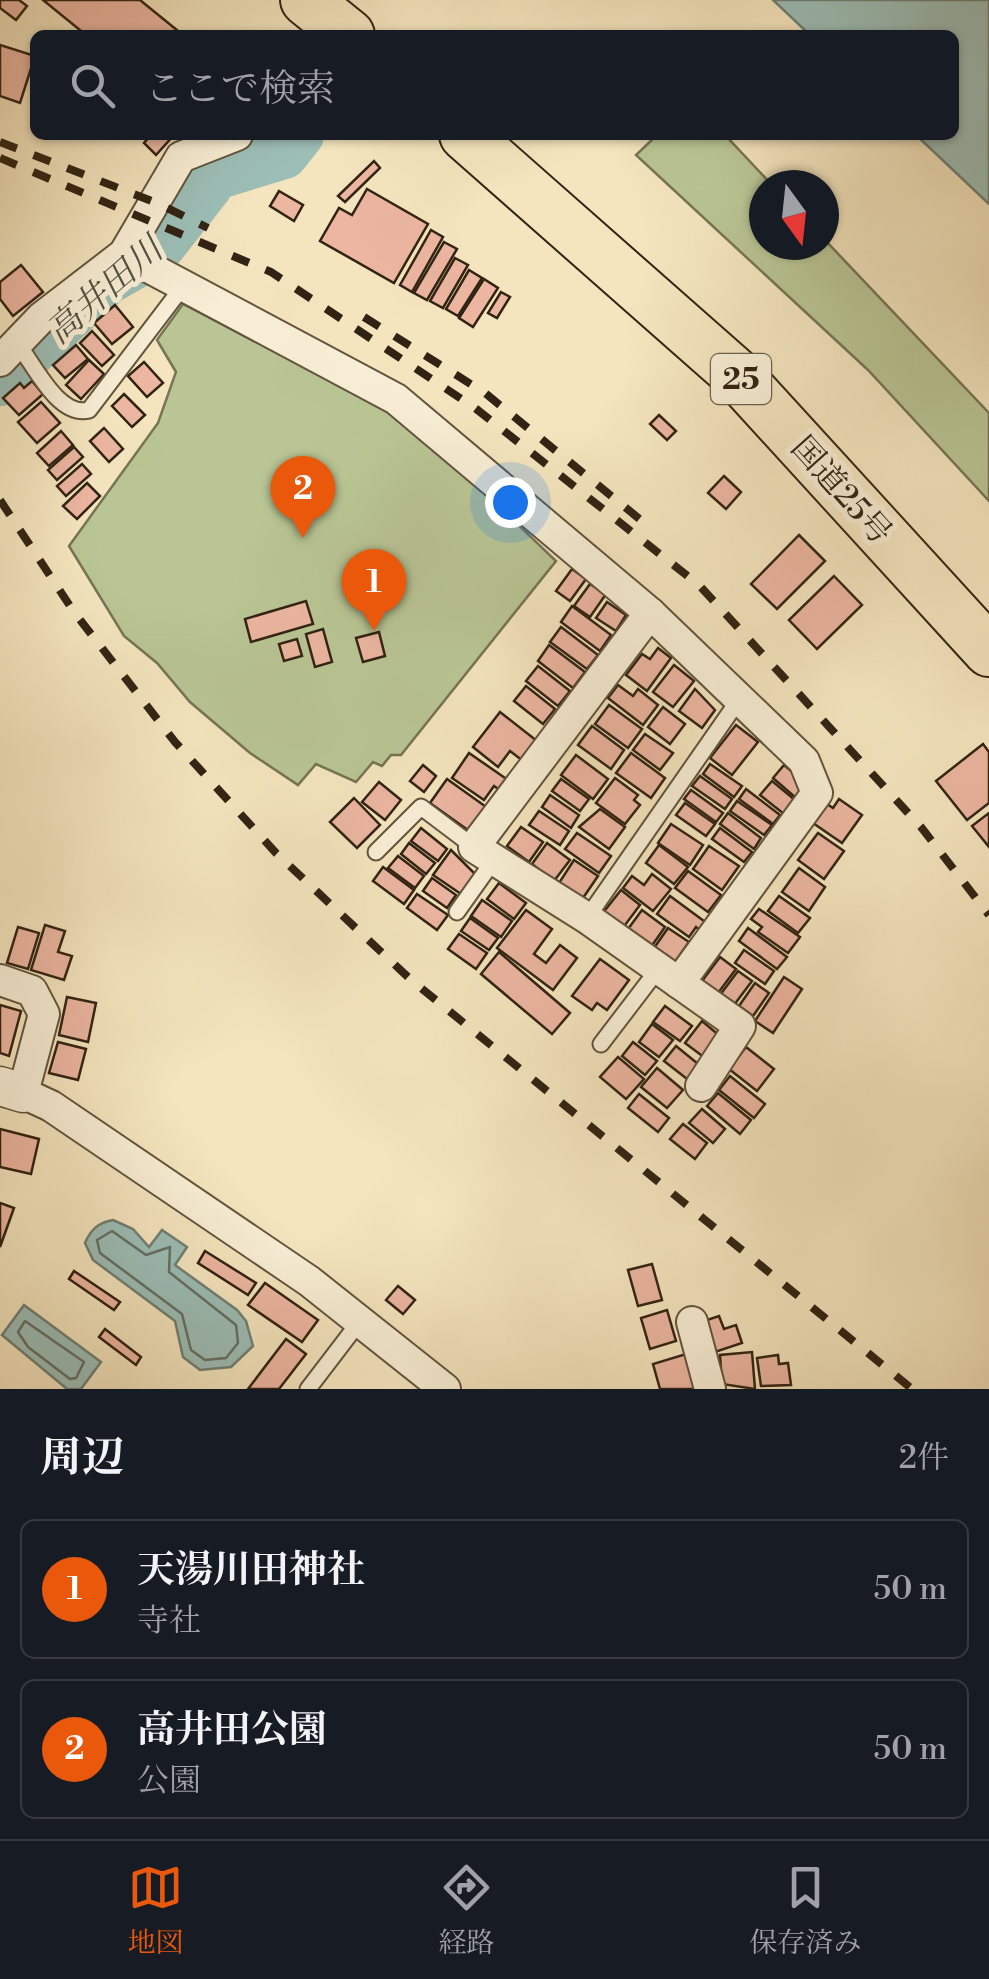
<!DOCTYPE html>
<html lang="ja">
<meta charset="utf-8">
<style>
:root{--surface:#171b24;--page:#242831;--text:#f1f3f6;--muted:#9ea1a6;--line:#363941;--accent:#ea580c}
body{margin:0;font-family:"Libre Bodoni","Noto Serif JP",serif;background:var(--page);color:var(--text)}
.compass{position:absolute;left:749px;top:170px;width:90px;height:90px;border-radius:50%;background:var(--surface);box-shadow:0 2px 8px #0004;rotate:165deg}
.you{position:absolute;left:510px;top:502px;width:35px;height:35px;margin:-25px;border:8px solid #fff;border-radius:50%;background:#1a73e8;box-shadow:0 0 0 15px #1a73e833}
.badge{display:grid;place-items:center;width:65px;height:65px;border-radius:50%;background:var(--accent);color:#fff;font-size:32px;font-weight:700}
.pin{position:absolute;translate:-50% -82px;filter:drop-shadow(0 2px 5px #0008)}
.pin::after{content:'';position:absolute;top:52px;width:35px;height:30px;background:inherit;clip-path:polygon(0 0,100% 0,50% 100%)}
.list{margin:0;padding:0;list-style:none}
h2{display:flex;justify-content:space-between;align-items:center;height:130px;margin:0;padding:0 40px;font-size:42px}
h2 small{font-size:32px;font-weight:400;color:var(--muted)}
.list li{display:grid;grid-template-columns:65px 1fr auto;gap:30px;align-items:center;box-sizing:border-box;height:140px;margin:0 20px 20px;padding:0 20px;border:2px solid var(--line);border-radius:15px}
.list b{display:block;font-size:38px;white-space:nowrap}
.list p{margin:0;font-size:32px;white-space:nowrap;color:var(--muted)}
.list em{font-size:32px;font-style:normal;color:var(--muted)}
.icon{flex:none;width:55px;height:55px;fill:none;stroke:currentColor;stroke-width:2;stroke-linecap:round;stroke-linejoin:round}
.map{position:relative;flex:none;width:989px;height:1389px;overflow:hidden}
.search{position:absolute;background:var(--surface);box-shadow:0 2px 8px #0004;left:30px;right:30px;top:30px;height:110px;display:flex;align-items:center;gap:25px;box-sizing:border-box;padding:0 35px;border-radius:15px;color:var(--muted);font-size:38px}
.sheet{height:450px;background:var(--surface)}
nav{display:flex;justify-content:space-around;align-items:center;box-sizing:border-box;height:140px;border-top:2px solid var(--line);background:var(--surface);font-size:28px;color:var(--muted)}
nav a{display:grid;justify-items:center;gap:5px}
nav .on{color:var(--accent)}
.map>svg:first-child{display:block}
</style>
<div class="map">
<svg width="989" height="1389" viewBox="0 0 989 1389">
<rect width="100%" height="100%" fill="#f4e5be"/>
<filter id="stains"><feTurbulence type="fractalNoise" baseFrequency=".002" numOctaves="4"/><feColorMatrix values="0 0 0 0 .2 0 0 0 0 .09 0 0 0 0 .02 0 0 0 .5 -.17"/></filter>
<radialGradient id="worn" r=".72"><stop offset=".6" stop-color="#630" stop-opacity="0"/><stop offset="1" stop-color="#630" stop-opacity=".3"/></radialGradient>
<g fill="#b9c594" stroke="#757454" stroke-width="2.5">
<path d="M657 135H725L772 185H764V245H824V239L989 413V501L868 370 636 155Z"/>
<path d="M183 304 374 403 436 446 556 561 401 755H391L382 766 373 762 356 782 316 764 298 785 250 753 190 702 157 663 124 636 69 546 158 423 176 372 157 340Z"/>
</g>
<g fill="#9cbeb6" stroke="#718075" stroke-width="2.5">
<path d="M773 0H989V204L916 135H954V35H810Z"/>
<path d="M113 1220 133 1229 149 1247 162 1230 187 1247 175 1265 237 1310 246 1321 253 1346 231 1367 200 1370 183 1357 175 1321 93 1260 85 1243C91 1229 98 1223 113 1220Z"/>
<path d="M24 1305 101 1362 81 1389H67L2 1335Z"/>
</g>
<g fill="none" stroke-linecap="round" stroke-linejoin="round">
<g stroke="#667064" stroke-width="2.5">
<path d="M112 1231 146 1255 170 1247 169 1272 236 1325 238 1343 226 1358 205 1360 191 1350 182 1314 100 1253 97 1240Z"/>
<path d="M25 1321 84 1362 76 1378 70 1379 28 1347 18 1332Z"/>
</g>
<path stroke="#9cbeb6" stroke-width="48" d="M0 382 107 281 156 253 208 187 209 178 284 155 300 135"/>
</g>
<g fill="#ecb6a1" stroke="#312313" stroke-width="2.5">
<path d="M0 0H19L27 6 16 20 0 8Z"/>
<path d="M43 0H140L183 35H86Z"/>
<path d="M0 45 35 56 20 103 0 96Z"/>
<path d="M151 135H174L156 155 144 143Z"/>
<path d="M374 161 380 168 345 202 338 196Z"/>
<path d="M367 189 428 224 394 283 320 241 339 208 352 215Z"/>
<path d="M279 191 303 205 294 221 270 206Z"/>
<path d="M431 230 443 237 412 292 400 285Z"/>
<path d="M444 242 457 249 427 300 414 293Z"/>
<path d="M455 258 468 265 443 308 430 301Z"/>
<path d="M21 265 43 292 13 316 0 299V282Z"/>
<path d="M469 270 482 278 458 316 446 309Z"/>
<path d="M484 279 498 288 473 327 459 318Z"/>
<path d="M501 292 510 297 497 318 488 313Z"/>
<path d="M115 305 133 327 112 344 94 323Z"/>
<path d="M92 331 114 355 102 366 80 343Z"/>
<path d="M76 345 88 359 65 378 53 365Z"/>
<path d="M89 360 104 374 81 399 66 385Z"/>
<path d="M144 362 163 383 147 397 128 376Z"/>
<path d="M32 381 43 394 19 415 3 398 20 383 24 388Z"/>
<path d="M124 394 145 415 132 427 112 406Z"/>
<path d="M41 402 60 423 37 443 18 422Z"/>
<path d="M659 415 676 431 667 440 650 424Z"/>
<path d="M104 428 123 449 109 462 90 441Z"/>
<path d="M61 431 73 445 49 466 37 453Z"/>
<path d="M74 447 83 457 57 480 48 470Z"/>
<path d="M82 464 91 474 66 496 57 486Z"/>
<path d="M724 476 741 492 726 509 708 493Z"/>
<path d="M87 483 100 496 77 519 63 506Z"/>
<path d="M799 535 825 561 777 609 751 584Z"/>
<path d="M572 569 586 579 570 601 556 591Z"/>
<path d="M834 576 862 605 817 649 789 620Z"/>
<path d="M590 584 606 594 590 617 574 606Z"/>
<path d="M306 601 313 624 251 642 245 619Z"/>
<path d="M607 602 626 615 616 631 596 618Z"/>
<path d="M572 606 611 635 600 651 561 622Z"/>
<path d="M561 627 598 655 587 669 550 642Z"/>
<path d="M323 629 332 662 315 667 306 634Z"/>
<path d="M379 632 385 656 363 662 356 638Z"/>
<path d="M297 639 302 656 284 661 279 644Z"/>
<path d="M549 645 585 672 573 688 538 661Z"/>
<path d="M658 648 671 658 647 691 626 675 642 654 650 659Z"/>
<path d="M674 665 694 681 673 707 653 692Z"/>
<path d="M538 666 570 691 558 706 526 681Z"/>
<path d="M618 685 633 696 638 689 658 705 643 725 608 698Z"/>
<path d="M526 686 555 709 543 724 514 701Z"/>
<path d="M695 689 715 710 702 728 679 711Z"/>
<path d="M609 705 642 729 628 748 595 724Z"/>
<path d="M663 707 685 724 670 744 648 727Z"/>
<path d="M500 712 537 741 523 761 510 751 498 767 473 747Z"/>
<path d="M736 725 758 742 732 775 710 758Z"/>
<path d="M592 726 624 750 611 769 578 745Z"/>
<path d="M645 734 673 753 660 770 633 750Z"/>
<path d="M983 744 989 752V803L967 820 936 781Z"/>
<path d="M469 753 508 780 501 791 494 786 484 800 452 778Z"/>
<path d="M631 753 665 778 651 798 616 773Z"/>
<path d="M576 755 608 779 593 799 561 775Z"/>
<path d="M710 764 742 786 734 797 703 774Z"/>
<path d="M423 765 436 776 424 792 410 781Z"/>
<path d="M784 765 802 780 805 788 796 798 773 778Z"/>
<path d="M700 776 732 799 725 809 692 786Z"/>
<path d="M615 778 638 795 634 800 640 805 625 824 596 803Z"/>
<path d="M447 779 489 809 472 833 430 803Z"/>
<path d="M561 779 589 799 580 811 552 791Z"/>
<path d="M772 781 795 800 784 814 760 795Z"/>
<path d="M379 782 401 800 385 820 362 802Z"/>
<path d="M746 789 780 815 773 824 739 799Z"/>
<path d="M691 790 723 813 716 822 684 799Z"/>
<path d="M550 795 579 815 571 828 542 807Z"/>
<path d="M354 798 380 825 357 848 330 822Z"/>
<path d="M839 799 862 815 842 843 810 821 824 802 833 808Z"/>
<path d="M737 801 772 825 764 835 730 811Z"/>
<path d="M685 803 715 824 706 836 676 815Z"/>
<path d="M600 809 625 827 609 849 579 827Z"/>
<path d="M539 811 569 831 560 845 529 825Z"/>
<path d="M728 813 761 838 754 849 720 824Z"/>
<path d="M989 813V847L972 826Z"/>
<path d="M671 824 703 845 690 865 658 843Z"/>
<path d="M521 827 543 842 529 862 507 846Z"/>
<path d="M421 828 447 849 438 861 411 841Z"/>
<path d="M720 828 752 852 744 862 712 839Z"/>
<path d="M577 833 611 856 599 873 565 849Z"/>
<path d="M818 833 844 851 824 879 798 860Z"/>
<path d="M409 843 435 863 426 874 401 854Z"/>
<path d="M547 843 570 860 554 881 532 864Z"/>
<path d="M659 845 688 867 674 884 646 863Z"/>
<path d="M709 846 739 866 722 890 693 869Z"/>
<path d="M451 850 475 874 461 894 433 875Z"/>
<path d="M398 856 424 876 415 888 388 868Z"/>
<path d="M574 860 598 876 583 898 559 883Z"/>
<path d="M383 867 414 890 404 904 373 881Z"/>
<path d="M799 868 825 887 809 911 782 892Z"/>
<path d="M688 871 721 895 708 912 675 888Z"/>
<path d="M652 874 671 889 653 911 623 888 632 876 644 885Z"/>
<path d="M432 878 456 895 447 908 423 891Z"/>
<path d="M499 883 526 903 514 919 487 899Z"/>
<path d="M621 890 640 905 622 929 602 914Z"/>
<path d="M417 894 448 915 437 930 407 908Z"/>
<path d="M670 896 708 924 702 932 696 927 689 937 657 914Z"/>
<path d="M779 896 810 918 798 933 768 911Z"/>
<path d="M482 900 512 921 501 937 471 916Z"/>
<path d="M759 909 800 937 788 953 758 932 762 927 751 919Z"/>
<path d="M526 910 552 929 534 954 546 963 560 945 577 958 553 990 497 948Z"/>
<path d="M642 910 665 927 651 947 628 929Z"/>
<path d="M470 918 498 938 489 950 461 931Z"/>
<path d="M45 925 65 931 58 952 72 956 64 980 31 970Z"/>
<path d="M18 927 39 933 28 969 7 963Z"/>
<path d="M668 928 689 942 675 962 654 948Z"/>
<path d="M748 928 787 957 777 969 739 941Z"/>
<path d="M459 934 487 953 476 969 448 949Z"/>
<path d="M744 950 774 971 765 984 735 963Z"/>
<path d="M499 952 570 1013 552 1034 481 974Z"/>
<path d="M720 957 736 969 718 993 702 981Z"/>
<path d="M600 959 629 980 607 1010 597 1003 592 1010 572 996Z"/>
<path d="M738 971 752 981 734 1005 720 995Z"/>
<path d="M784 977 802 989 773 1033 755 1021Z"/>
<path d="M755 983 769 993 753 1016 739 1006Z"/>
<path d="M67 997 96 1003 88 1042 59 1035Z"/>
<path d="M0 1005 21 1011 9 1056 0 1053Z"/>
<path d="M665 1006 692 1026 680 1041 653 1022Z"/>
<path d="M702 1021 721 1037 705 1058 685 1043Z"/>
<path d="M652 1024 673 1040 659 1057 639 1042Z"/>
<path d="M58 1042 86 1049 78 1080 49 1073Z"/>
<path d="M633 1042 657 1061 645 1075 622 1056Z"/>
<path d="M676 1046 703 1068 691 1082 664 1061Z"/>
<path d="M746 1047 774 1069 757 1091 729 1069Z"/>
<path d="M618 1057 644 1079 626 1099 600 1077Z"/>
<path d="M657 1068 683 1090 667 1108 641 1087Z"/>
<path d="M730 1076 765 1104 754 1118 719 1090Z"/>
<path d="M718 1093 751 1120 740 1134 707 1106Z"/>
<path d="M639 1094 669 1118 658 1132 628 1108Z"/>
<path d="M702 1109 725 1129 713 1143 689 1123Z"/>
<path d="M683 1124 707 1143 695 1159 670 1139Z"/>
<path d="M0 1129 39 1139 31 1174 0 1167Z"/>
<path d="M0 1203 14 1208 0 1247Z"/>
<path d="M205 1251 256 1283 248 1295 198 1263Z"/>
<path d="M652 1264 662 1300 638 1306 628 1270Z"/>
<path d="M74 1271 120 1302 114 1310 69 1279Z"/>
<path d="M265 1283 318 1320 302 1342 248 1305Z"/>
<path d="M398 1286 415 1300 403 1314 386 1300Z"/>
<path d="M667 1310 676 1341 650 1349 641 1318Z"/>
<path d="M719 1316 724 1329 736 1325 742 1343 712 1353 701 1322Z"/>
<path d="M105 1329 141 1357 136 1365 99 1337Z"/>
<path d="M286 1339 306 1354 279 1389H248Z"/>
<path d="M752 1352 755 1389 722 1384 720 1355Z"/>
<path d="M686 1354 696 1389H660L653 1364Z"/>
<path d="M778 1355 779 1364 788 1363 791 1385 761 1386 757 1358Z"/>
</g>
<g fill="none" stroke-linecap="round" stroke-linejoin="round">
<defs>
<g id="service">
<path d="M17 343C34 364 58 418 89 410L181 289"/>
<path d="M376 852 421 807 474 847"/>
<path d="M457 912 494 860"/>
<path d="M587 918 738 701"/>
<path d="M601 1044 659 968"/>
<path d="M308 1389 360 1321"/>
</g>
<g id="minor">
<path d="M124 254 396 399 650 613 804 761 817 793 679 983"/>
<path d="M0 361 41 318 124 254 181 157 237 135"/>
<path d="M650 613 474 847 587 918 740 1026 701 1086"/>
<path d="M0 980 32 991 44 1014 23 1093 51 1106 309 1281 445 1389"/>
<path d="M692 1322 710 1389"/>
</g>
<path id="tertiary" d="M0 1086 23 1093"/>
<g id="trunk">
<path d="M306 0 349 35"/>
<path d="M465 135 736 374 989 651"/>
</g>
</defs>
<use href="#service" stroke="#62543e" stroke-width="19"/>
<use href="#minor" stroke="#62543e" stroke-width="34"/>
<use href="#tertiary" stroke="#62543e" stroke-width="41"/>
<use href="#trunk" stroke="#312313" stroke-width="54"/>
<use href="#service" stroke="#f8eed5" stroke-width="15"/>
<use href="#minor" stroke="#f8eed5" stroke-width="30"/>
<use href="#tertiary" stroke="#f8eed5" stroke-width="38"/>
<use href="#trunk" stroke="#f4e5be" stroke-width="50"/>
<g stroke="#312313" stroke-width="8" stroke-dasharray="18 18" stroke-linecap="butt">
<path d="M0 142 157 203 208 228"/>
<path d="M0 158 271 272 475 408 699 585 921 827 989 915"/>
<path d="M364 317 485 393 653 530"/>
<path d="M0 500 74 612 175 742 276 853 410 979 912 1389"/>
</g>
</g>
<g text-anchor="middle" stroke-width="10" stroke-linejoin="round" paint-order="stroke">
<rect fill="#f8eed5" stroke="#6d604d" stroke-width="2.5" x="711" y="354" width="60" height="50" rx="8"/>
<g font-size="30" font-weight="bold" fill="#312313">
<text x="741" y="389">25</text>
</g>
<g font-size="32" fill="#312313" stroke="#f8eed5">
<text transform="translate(842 490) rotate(48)" y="11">国道25号</text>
</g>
<g font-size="35" font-style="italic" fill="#515244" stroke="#f8eed5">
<text transform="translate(104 290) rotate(-41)" y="12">高井田川</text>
</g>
</g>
<rect width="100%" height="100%" filter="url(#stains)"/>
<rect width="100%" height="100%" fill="url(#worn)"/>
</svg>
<svg class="compass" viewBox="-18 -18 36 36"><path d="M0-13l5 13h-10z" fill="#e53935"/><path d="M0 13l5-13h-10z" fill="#9ea1a6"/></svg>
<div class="you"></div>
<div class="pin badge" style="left:374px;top:631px">1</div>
<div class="pin badge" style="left:303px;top:538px">2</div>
<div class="search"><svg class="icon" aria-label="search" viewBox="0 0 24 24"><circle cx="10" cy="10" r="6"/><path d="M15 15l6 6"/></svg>ここで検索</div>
</div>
<section class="sheet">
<h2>周辺<small>2件</small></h2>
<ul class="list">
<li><span class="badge">1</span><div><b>天湯川田神社</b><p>寺社</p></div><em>50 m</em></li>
<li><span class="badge">2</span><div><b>高井田公園</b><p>公園</p></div><em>50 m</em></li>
</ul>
</section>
<nav>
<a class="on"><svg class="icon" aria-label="map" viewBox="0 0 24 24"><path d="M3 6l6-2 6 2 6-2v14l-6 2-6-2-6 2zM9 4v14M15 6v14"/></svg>地図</a>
<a><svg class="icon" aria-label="directions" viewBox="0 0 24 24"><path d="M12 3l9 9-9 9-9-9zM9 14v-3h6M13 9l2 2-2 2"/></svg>経路</a>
<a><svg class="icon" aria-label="saved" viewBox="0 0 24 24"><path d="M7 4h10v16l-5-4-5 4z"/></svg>保存済み</a>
</nav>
